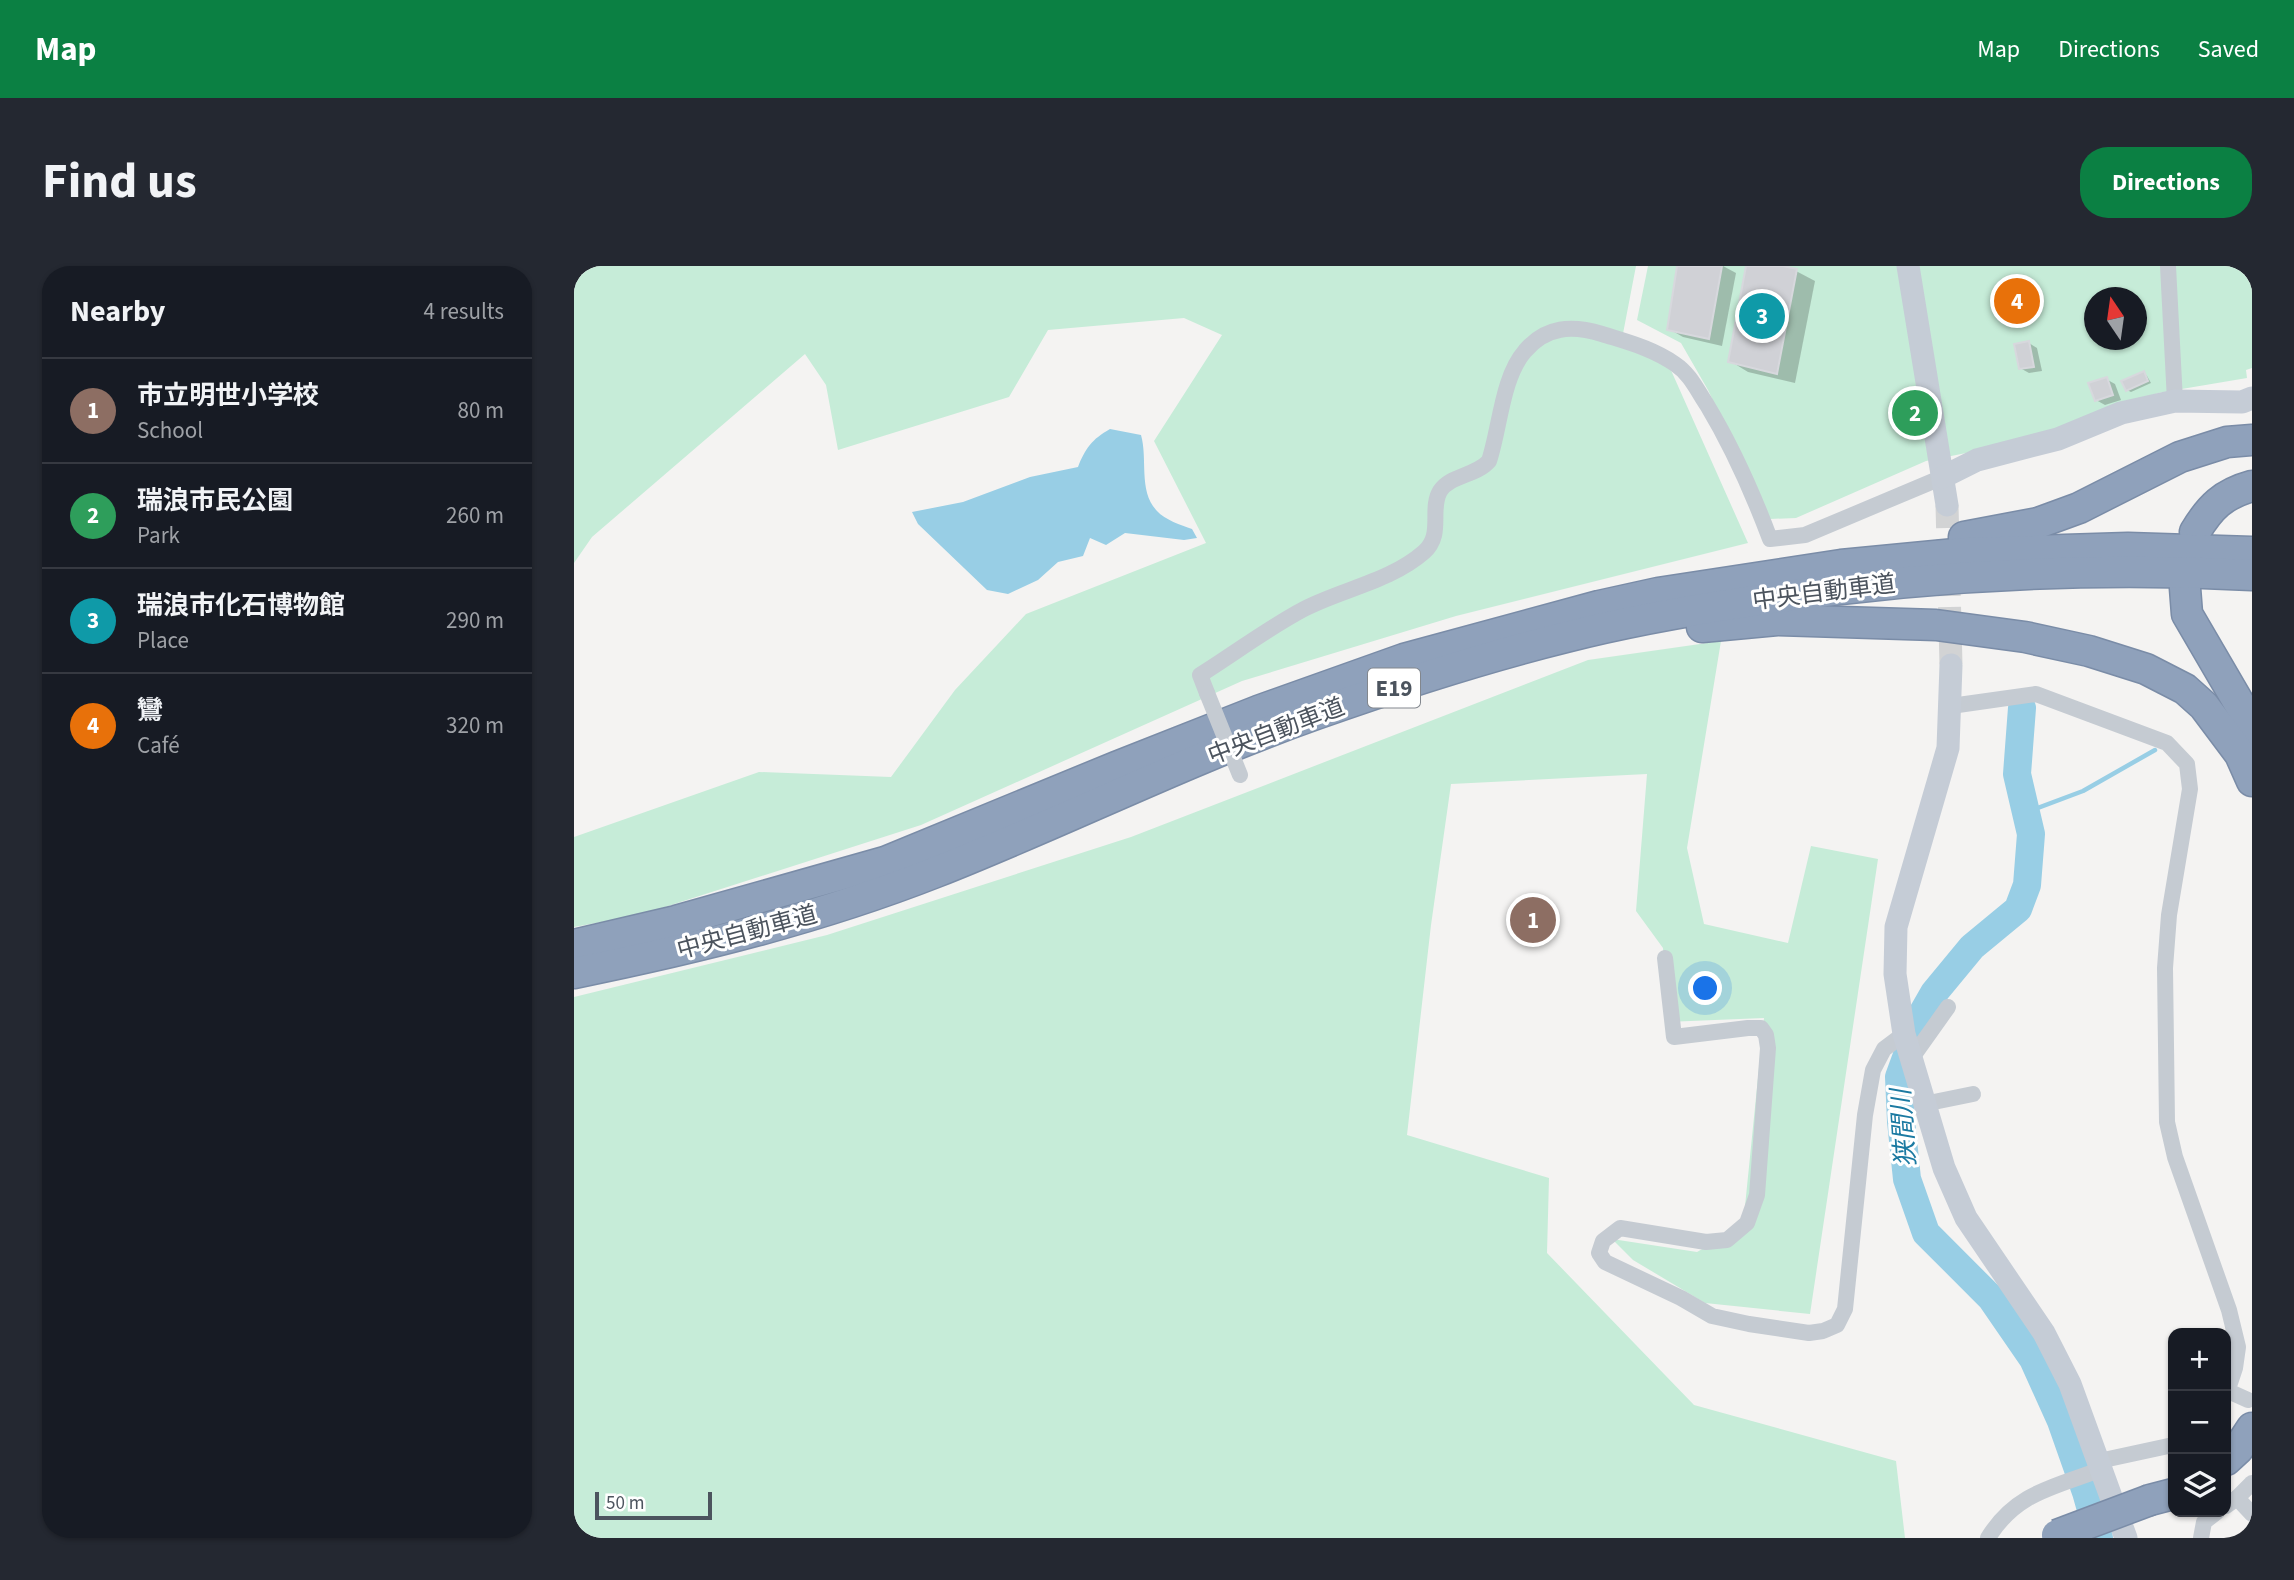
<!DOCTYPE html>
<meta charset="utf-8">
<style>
:root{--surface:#171b24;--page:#242831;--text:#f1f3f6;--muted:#9ea1a6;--line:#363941;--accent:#0b8043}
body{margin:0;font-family:"Source Sans 3","Noto Sans JP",sans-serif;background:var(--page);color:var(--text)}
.controls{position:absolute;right:21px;bottom:21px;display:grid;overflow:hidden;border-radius:14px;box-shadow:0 2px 5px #0004}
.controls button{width:63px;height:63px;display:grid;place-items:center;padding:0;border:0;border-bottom:2px solid var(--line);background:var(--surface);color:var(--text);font:35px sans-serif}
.compass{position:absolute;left:1510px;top:21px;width:63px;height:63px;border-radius:50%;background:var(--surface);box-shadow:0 2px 5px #0004;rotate:347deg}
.scale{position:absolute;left:21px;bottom:18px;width:117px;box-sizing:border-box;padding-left:7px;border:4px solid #4c545e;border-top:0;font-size:19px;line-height:24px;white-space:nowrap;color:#4c545e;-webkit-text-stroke:5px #fff;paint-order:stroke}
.you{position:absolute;left:1132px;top:723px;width:24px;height:24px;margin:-18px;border:5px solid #fff;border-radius:50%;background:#1a73e8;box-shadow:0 0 0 10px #1a73e833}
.badge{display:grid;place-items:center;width:46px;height:46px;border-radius:50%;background:var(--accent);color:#fff;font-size:23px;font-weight:700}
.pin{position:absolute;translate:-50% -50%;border:4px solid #fff;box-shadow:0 2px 7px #0006}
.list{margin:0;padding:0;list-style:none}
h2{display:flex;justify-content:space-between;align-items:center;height:91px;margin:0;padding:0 28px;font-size:30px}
h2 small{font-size:23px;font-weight:400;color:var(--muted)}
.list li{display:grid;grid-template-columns:46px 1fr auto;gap:21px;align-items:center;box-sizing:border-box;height:105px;padding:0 28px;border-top:2px solid var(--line)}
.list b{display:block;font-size:26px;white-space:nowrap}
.list p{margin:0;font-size:23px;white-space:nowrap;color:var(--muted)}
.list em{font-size:23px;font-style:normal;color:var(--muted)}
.icon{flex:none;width:38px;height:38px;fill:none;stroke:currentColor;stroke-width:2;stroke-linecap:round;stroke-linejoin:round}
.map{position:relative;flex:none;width:1678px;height:1272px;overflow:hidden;border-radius:28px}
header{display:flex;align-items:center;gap:42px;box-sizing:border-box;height:98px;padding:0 35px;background:var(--accent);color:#fff}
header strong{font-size:33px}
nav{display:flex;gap:38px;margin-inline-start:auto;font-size:24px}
.intro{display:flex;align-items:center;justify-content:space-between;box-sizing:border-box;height:168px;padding:0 42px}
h1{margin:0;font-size:49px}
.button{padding:18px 32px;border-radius:28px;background:var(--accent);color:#fff;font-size:24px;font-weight:700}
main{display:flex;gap:42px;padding:0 42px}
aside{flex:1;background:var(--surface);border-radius:28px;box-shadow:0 2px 5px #0004}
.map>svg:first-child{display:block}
</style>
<header>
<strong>Map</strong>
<nav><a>Map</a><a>Directions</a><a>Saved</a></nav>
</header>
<div class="intro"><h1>Find us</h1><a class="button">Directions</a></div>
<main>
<aside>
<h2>Nearby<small>4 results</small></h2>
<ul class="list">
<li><span class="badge" style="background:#8d6e63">1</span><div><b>市立明世小学校</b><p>School</p></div><em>80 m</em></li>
<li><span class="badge" style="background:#2e9e5b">2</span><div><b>瑞浪市民公園</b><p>Park</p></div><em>260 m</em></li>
<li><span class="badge" style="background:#0f9aa8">3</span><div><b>瑞浪市化石博物館</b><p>Place</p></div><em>290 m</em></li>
<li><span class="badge" style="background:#e8710a">4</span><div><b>鸞</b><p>Café</p></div><em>320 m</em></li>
</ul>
</aside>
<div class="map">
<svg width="1678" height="1272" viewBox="0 0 1678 1272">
<rect width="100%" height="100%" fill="#f4f3f2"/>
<g fill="#c6ecd8" fill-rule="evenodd">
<path d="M0 0H1062L1047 78 1096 102 1174 277 882 350 668 415 347 559 66 649 0 661V571L185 506 317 511 381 424 452 348 632 277 580 175 648 69 610 52 474 64 435 131 264 184 252 119 231 88 18 271 0 297Z"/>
<path d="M1074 0H1678V102L1672 104 1673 112 1584 127 1487 168 1352 195 1222 252 1196 253 1134 124 1107 77 1063 54ZM1520 32H1562V74H1520Z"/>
<path d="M1147 375 1113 582 1130 658 1214 677 1237 580 1304 593 1236 1048 1131 1037 1059 994 1038 973 1123 986 1169 960 1190 752 1092 756 1089 682 1062 645 1073 508 877 518 857 659 833 869 975 912 973 987 1120 1139 1322 1195 1331 1272H0V731L253 669 557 571 1014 394Z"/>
</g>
<path fill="#98cee5" d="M536 163 567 169C574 193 564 225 583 245 591 254 607 259 618 263L623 272 610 274 551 267 532 279 516 272 509 290 484 296 464 314 434 328 413 324 344 258 338 246 389 236 456 211 504 201C511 183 518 173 536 163Z"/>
<g fill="#0003">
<path d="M1105 0H1149L1162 7 1148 80 1109 71 1095 63Z"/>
<path d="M1173 0H1200L1222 5 1241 15 1221 117 1174 106 1156 95Z"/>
<path d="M1450 16 1453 18 1460 54 1442 58 1438 56Z"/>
<path d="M1455 77 1463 82 1468 105 1455 107 1446 102Z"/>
<path d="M1570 107 1573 110 1577 117 1557 126 1553 124Z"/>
<path d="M1532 113 1541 118 1547 134 1531 139 1522 134Z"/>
</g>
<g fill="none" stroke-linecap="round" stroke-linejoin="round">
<path stroke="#98cee5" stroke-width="4.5" d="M1453 546 1509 525 1581 484"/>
<path stroke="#98cee5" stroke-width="28" d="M1448 442 1443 508 1457 568 1453 619 1444 643 1398 681 1360 727 1348 748 1325 811 1327 855 1333 913 1352 967 1417 1032 1459 1093 1487 1155 1512 1226 1525 1272"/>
</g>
<g fill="#d0d1d6" stroke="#d7d8dd" stroke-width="2">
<path d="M1103 0H1148L1135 73 1093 64Z"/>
<path d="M1172 0H1209L1223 3 1203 108 1154 96Z"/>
<path d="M1450 14 1457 53 1437 57 1430 18Z"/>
<path d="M1455 75 1460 101 1445 103 1440 78Z"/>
<path d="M1570 105 1574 115 1552 125 1547 115Z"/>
<path d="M1533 111 1539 129 1521 135 1514 117Z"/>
</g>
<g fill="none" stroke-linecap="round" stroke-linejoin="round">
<path stroke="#d2d3d4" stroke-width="23" stroke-dasharray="23 11" stroke-linecap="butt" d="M1373 239 1377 399"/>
<defs>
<g id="highway">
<path d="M1621 266C1636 241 1649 228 1678 220"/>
<path d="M1390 271 1464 257 1505 242 1606 191 1653 176 1678 174"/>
<path d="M1611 322 1613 348 1669 444 1678 471"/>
<path d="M1128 361 1203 354 1362 359 1451 371 1515 385 1572 403 1611 423 1630 440 1666 488 1678 515"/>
<path d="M0 679 102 655 311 596 542 501 684 445 830 393 1025 340 1084 327 1267 299 1392 287 1554 282 1678 286"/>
<path d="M0 707C123 682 245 652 362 606 489 556 612 494 742 448 824 419 907 392 992 371 1051 356 1112 345 1172 336 1340 310 1509 300 1678 309"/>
<path d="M1652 1194 1664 1183 1678 1162"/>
<path d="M1576 1234 1599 1228"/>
</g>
</defs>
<use href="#highway" stroke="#7a8ca7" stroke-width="33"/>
<g stroke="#c5cbd2" stroke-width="16">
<path d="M1594 0 1601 135"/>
<path d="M633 427 626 409C661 387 694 362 730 343 769 323 817 315 850 286 870 268 855 244 866 225 876 209 902 210 915 195 926 162 928 111 951 85 972 60 998 59 1028 68 1053 76 1078 82 1101 98 1116 108 1123 124 1133 139 1160 184 1178 225 1196 273L1231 269 1369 211"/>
<path d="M1377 440 1462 428 1593 477 1613 498 1616 523 1595 649 1591 702 1593 856 1601 891 1655 1044 1664 1081 1661 1102 1652 1129"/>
<path d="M1091 692 1100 771 1174 762H1187L1192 769 1194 782 1183 929 1173 957 1153 974 1132 976 1046 962 1029 975 1025 987 1031 996 1107 1032 1138 1050 1175 1058 1235 1067 1249 1065 1263 1059 1271 1043 1291 849 1299 804 1310 783 1330 768"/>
<path d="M1337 793 1374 741"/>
<path d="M1350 838 1399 828"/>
<path d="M1654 1125 1674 1134"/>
<path d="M1525 1195 1599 1179"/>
<path d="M1663 1232 1678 1217"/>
<path d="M1652 1240 1663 1232 1678 1248"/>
<path d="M1414 1272C1442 1226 1481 1221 1528 1203"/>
<path d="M1627 1272 1630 1256 1643 1246"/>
</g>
<g stroke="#c5ccd6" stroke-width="23">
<path d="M1334 0 1373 239"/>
<path d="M1369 211 1403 194 1484 173 1547 147 1601 135 1668 136 1678 132"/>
<path d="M1377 399 1374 482 1322 661 1321 708 1330 768 1370 902 1392 952 1470 1067 1496 1118 1552 1272"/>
</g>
<use href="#highway" stroke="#8fa1bb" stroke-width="30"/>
<defs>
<path id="highway-bridge" d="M1483 1269 1576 1234"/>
</defs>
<use href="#highway-bridge" stroke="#7a8ca7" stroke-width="33" stroke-linecap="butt"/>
<path stroke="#c5cbd2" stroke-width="16" d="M633 427 666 509"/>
<use href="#highway-bridge" stroke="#8fa1bb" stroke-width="30"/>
</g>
<g text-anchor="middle" stroke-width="6" stroke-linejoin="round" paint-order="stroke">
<rect fill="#fff" stroke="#82878e" stroke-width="2" x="794" y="402.5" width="52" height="39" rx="5"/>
<g font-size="23" font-weight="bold" fill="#4c545e">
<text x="820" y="430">E19</text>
</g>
<g font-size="24" fill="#4c545e" stroke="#fff">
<text transform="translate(1250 326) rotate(-7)" y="8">中央自動車道</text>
<text transform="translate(702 465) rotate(-21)" y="8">中央自動車道</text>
<text transform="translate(173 666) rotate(-15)" y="8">中央自動車道</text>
</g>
<g font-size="26" font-style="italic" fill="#1b7aa2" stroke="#fff">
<text transform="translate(1329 862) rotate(-94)" y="9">狭間川</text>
</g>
</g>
</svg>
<div class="controls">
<button>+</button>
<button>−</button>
<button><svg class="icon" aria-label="layers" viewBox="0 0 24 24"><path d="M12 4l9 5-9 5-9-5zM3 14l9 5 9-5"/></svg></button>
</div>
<svg class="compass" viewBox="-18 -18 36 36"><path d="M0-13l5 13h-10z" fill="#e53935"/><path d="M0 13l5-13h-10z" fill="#9ea1a6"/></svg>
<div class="scale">50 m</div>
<div class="you"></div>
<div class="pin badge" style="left:959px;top:654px;background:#8d6e63">1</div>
<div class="pin badge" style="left:1341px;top:147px;background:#2e9e5b">2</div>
<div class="pin badge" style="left:1188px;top:50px;background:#0f9aa8">3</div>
<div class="pin badge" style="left:1443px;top:35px;background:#e8710a">4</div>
</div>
</main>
